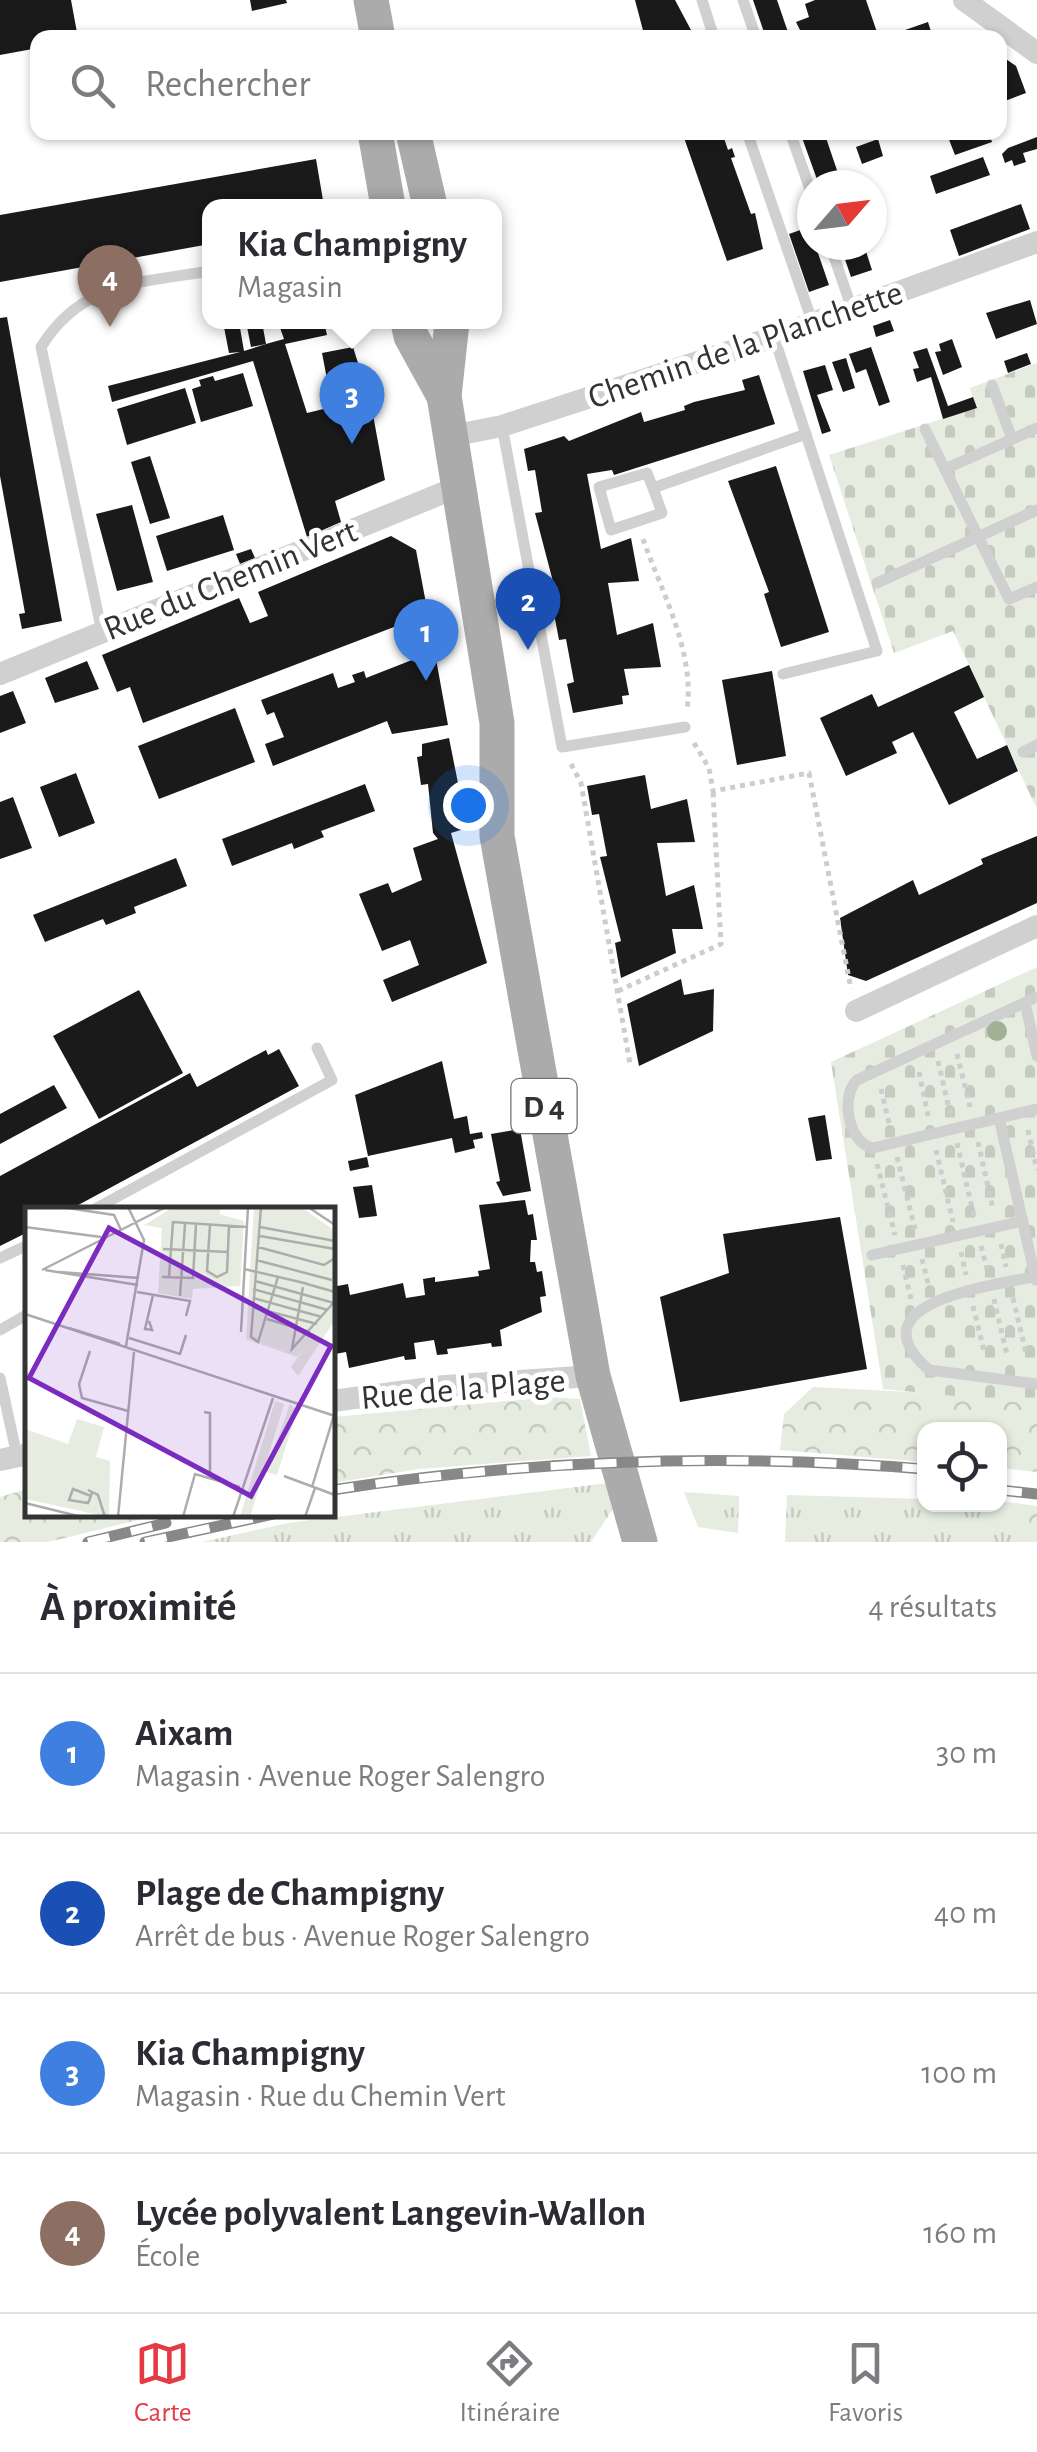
<!DOCTYPE html>
<html lang="fr">
<meta charset="utf-8">
<style>
:root{--surface:#fff;--page:#f2f2f3;--text:#2b2b33;--muted:#7c7c81;--line:#e1e1e2;--accent:#e63946}
body{margin:0;font-family:"Alegreya Sans",sans-serif;background:var(--page);color:var(--text)}
.controls{position:absolute;right:30px;bottom:30px;display:grid;overflow:hidden;border-radius:20px;box-shadow:0 2px 8px #0004}
.controls button{width:90px;height:90px;display:grid;place-items:center;padding:0;border:0;border-bottom:2px solid var(--line);background:var(--surface);color:var(--text);font:50px sans-serif}
.compass{position:absolute;left:797px;top:170px;width:90px;height:90px;border-radius:50%;background:var(--surface);box-shadow:0 2px 8px #0004;rotate:62deg}
.you{position:absolute;left:468px;top:805px;width:35px;height:35px;margin:-25px;border:8px solid #fff;border-radius:50%;background:#1a73e8;box-shadow:0 0 0 15px #1a73e833}
.badge{display:grid;place-items:center;width:65px;height:65px;border-radius:50%;background:var(--accent);color:#fff;font-size:32px;font-weight:700}
.pin{position:absolute;translate:-50% -82px;filter:drop-shadow(0 2px 5px #0008)}
.pin::after{content:'';position:absolute;top:52px;width:35px;height:30px;background:inherit;clip-path:polygon(0 0,100% 0,50% 100%)}
.popup{position:absolute;left:202px;top:199px;width:300px;height:130px;box-sizing:border-box;display:grid;place-content:center;border-radius:20px;background:var(--surface);filter:drop-shadow(0 2px 8px #0005);font-size:32px;white-space:nowrap;color:var(--muted)}
.popup b{font-size:38px;color:var(--text)}
.popup::after{content:'';position:absolute;left:50%;top:100%;margin-left:-20px;border:20px solid transparent;border-top-color:var(--surface)}
.list{margin:0;padding:0;list-style:none}
h2{display:flex;justify-content:space-between;align-items:center;height:130px;margin:0;padding:0 40px;font-size:42px}
h2 small{font-size:32px;font-weight:400;color:var(--muted)}
.list li{display:grid;grid-template-columns:65px 1fr auto;gap:30px;align-items:center;box-sizing:border-box;height:160px;padding:0 40px;border-top:2px solid var(--line)}
.list b{display:block;font-size:38px;white-space:nowrap}
.list p{margin:0;font-size:32px;white-space:nowrap;color:var(--muted)}
.list em{font-size:32px;font-style:normal;color:var(--muted)}
.icon{flex:none;width:55px;height:55px;fill:none;stroke:currentColor;stroke-width:2;stroke-linecap:round;stroke-linejoin:round}
.map{position:relative;flex:none;width:1037px;height:1542px;overflow:hidden}
.search{position:absolute;background:var(--surface);box-shadow:0 2px 8px #0004;left:30px;right:30px;top:30px;height:110px;display:flex;align-items:center;gap:25px;box-sizing:border-box;padding:0 35px;border-radius:20px;color:var(--muted);font-size:38px}
.sheet{height:770px;background:var(--surface)}
nav{display:flex;justify-content:space-around;align-items:center;box-sizing:border-box;height:140px;border-top:2px solid var(--line);background:var(--surface);font-size:28px;color:var(--muted)}
nav a{display:grid;justify-items:center;gap:5px}
nav .on{color:var(--accent)}
.map>svg:first-child{display:block}
</style>
<div class="map">
<svg width="1037" height="1542" viewBox="0 0 1037 1542">
<defs>
<pattern id="grass-tufts" width="24" height="20" patternUnits="userSpaceOnUse" patternTransform="scale(2.5)"><rect width="24" height="20" fill="#e6ecdf"/><path d="M3 7l-1-3M5 7V3M7 7l1-3M15 17l-1-3M17 17v-4M19 17l1-3" fill="none" stroke="#c6cbc0"/></pattern>
<pattern id="forest-crowns" width="20" height="18" patternUnits="userSpaceOnUse" patternTransform="scale(2.5)"><rect width="20" height="18" fill="#e6ecdf"/><path d="M2 6a3 3 0 1 1 6 0M12 15a3 3 0 1 1 6 0" fill="none" stroke="#c6cbc0"/></pattern>
<pattern id="cemetery-stones" width="16" height="16" patternUnits="userSpaceOnUse" patternTransform="scale(2.5)"><rect width="16" height="16" fill="#e6ecdf"/><path d="M2 7V4a2 2 0 0 1 4 0v3zM10 15v-3a2 2 0 0 1 4 0v3z" fill="#c6cbc0"/></pattern>
</defs>
<rect width="100%" height="100%" fill="#fff"/>
<g fill="url(#grass-tufts)">
<path d="M608 1483 612 1510 591 1542H202L288 1523Z"/>
<path d="M684 1492 739 1496 738 1533 698 1527Z"/>
<path d="M787 1495 924 1499V1504L1006 1502 1021 1542H785Z"/>
</g>
<g fill="url(#forest-crowns)">
<path d="M813 1387 988 1396 1037 1404V1472L1000 1468V1430H924V1462L780 1450 784 1414Z"/>
<path d="M548 1397 580 1399 591 1456 419 1469 333 1483V1417Z"/>
<path d="M27 1489 28 1514 159 1515 48 1542H0V1497Z"/>
<path d="M1006 1502 1037 1506V1542H1021Z"/>
</g>
<g fill="url(#cemetery-stones)">
<path d="M1037 363V807H1036L953 631 894 653 829 455 976 408 970 388Z"/>
<path d="M1037 967V1404L883 1389 831 1062Z"/>
</g>
<g fill="#1a1a1a">
<path d="M0 0H71L78 38H38V48L0 55Z"/>
<path d="M250 0H286L287 3 252 11Z"/>
<path d="M635 0H675L691 30 689 38H645Z"/>
<path d="M753 0H777L790 38H766Z"/>
<path d="M815 0H866L879 38H804L796 22 809 17 805 4Z"/>
<path d="M928 22 933 38H885V37Z"/>
<path d="M1000 55 1016 66 1026 93 1000 103Z"/>
<path d="M682 132H722L728 150 732 148 735 157 731 158 751 214 755 213 763 249 727 261Z"/>
<path d="M800 132H824L842 185H819Z"/>
<path d="M946 132H989L992 142 955 155Z"/>
<path d="M1037 137V149L1023 153 1026 162 1014 166 1012 160 1005 163 1002 154 1008 148Z"/>
<path d="M878 139 883 156 862 164 856 147Z"/>
<path d="M983 157 990 175 936 194 930 176Z"/>
<path d="M316 159 324 206H210V244L0 282V215Z"/>
<path d="M1021 204 1030 229 959 256 950 230Z"/>
<path d="M809 227 829 285 809 292 789 234Z"/>
<path d="M840 245H864L872 270 851 277Z"/>
<path d="M1030 300 1037 324 996 339 986 313Z"/>
<path d="M7 317 62 621 22 629 19 614 25 613 0 476V318Z"/>
<path d="M890 320 894 331 876 337 873 326Z"/>
<path d="M223 322H239L244 351 266 344 251 347 246 322H262L266 344 284 339 278 322H324L327 335 285 344 307 413 344 404 343 397 331 400 322 353 353 347 363 379 353 381 356 395 369 393 385 480 335 501 341 522 307 537 253 361 112 402 108 386 240 352 229 353Z"/>
<path d="M952 339 962 367 943 375 935 352 941 351 939 344Z"/>
<path d="M871 347 890 402 879 406 866 369 856 373 849 354Z"/>
<path d="M927 348 948 406 973 397 977 408 943 419 931 377 917 382 913 369 919 368 913 352Z"/>
<path d="M1027 353 1031 364 1008 373 1004 361Z"/>
<path d="M846 358 855 388 843 392 832 362Z"/>
<path d="M825 365 833 390 817 395 831 431 822 434 803 371Z"/>
<path d="M243 373 253 406 201 422 192 389 201 386 199 380 213 376 215 381Z"/>
<path d="M759 375 775 424 614 475 612 470 587 474 601 549 631 538 639 581 608 583 617 635 653 623 661 667 624 669 629 695 622 696 623 704 573 713 567 684 574 682 566 639 559 640 551 598 557 597 535 513 542 512 535 470 528 471 524 449 564 436 569 441 641 412 644 422 685 410 684 406 694 402 745 390 742 380Z"/>
<path d="M185 388 196 423 127 445 117 409Z"/>
<path d="M150 456 170 518 150 524 131 462Z"/>
<path d="M776 466 829 632 781 647 764 594 769 592 728 481Z"/>
<path d="M132 505 153 582 117 591 96 514Z"/>
<path d="M223 515 234 550 167 571 156 536Z"/>
<path d="M391 536 416 550 428 614 143 723 130 687 117 692 102 655 239 598 250 623 268 616 258 592Z"/>
<path d="M251 549 255 558 240 564 236 554Z"/>
<path d="M430 626 448 725 392 734 387 721 273 766 265 744 284 737 274 712 267 715 261 700 333 673 338 688 355 682 352 675 364 671 366 678 412 660 409 650 405 651 404 636Z"/>
<path d="M87 661 99 689 55 703 45 678Z"/>
<path d="M969 665 984 697 954 712 977 759 1007 745 1018 771 949 805 913 732 892 742 897 753 846 776 820 718 872 694 878 707Z"/>
<path d="M772 671 786 756 737 765 722 680Z"/>
<path d="M13 691 26 723 0 733V696Z"/>
<path d="M235 708 255 762 159 799 138 746Z"/>
<path d="M449 738 467 828 451 833 487 963 392 1002 383 980 419 965 410 940 382 951 359 894 388 883 392 893 422 880 413 848 438 839 433 833 428 784 421 785 417 757 422 756V744Z"/>
<path d="M76 773 95 823 59 837 40 787Z"/>
<path d="M645 775 651 809 687 799 695 842 657 843 666 896 694 885 703 929H672L676 953 621 978 615 943 621 941 600 857 607 856 599 814 592 815 587 786Z"/>
<path d="M365 784 375 811 321 831 324 837 294 849 292 843 232 866 222 839Z"/>
<path d="M13 797 32 848 0 859V802Z"/>
<path d="M1037 836V903L866 981 848 975 840 918 913 880 919 895 983 864 981 859Z"/>
<path d="M176 858 187 886 134 907 136 913 106 925 103 919 45 942 33 915Z"/>
<path d="M681 979 684 995 714 989 713 1031 639 1066 627 1004Z"/>
<path d="M139 990 183 1073 99 1119 53 1036Z"/>
<path d="M279 1049 299 1086 69 1210H28V1232L0 1246V1176L190 1073 197 1087 266 1050 268 1055Z"/>
<path d="M442 1061 454 1119 467 1116 470 1134 482 1132 483 1138 473 1140 475 1148 455 1153 452 1138 368 1156 355 1095Z"/>
<path d="M54 1085 67 1108 0 1144V1114Z"/>
<path d="M825 1115 832 1159 816 1161 808 1118Z"/>
<path d="M520 1129 531 1191 503 1196 496 1182 500 1181 491 1134Z"/>
<path d="M367 1157 369 1167 350 1171 348 1161Z"/>
<path d="M372 1185 377 1216 359 1218 353 1187Z"/>
<path d="M525 1200 528 1215 533 1214 537 1240H531L530 1262H535L537 1272 542 1271 546 1296 540 1297 542 1312 500 1330 502 1346 492 1347 491 1343 447 1349 448 1354 437 1355 434 1340 414 1343 416 1359 405 1360 404 1356 349 1368 346 1352 335 1354 332 1287 348 1284 350 1295 403 1283 406 1298 425 1295 423 1279 435 1277V1282L479 1276 478 1271 490 1269 479 1205Z"/>
<path d="M840 1217 867 1369 680 1402 660 1297 729 1273 723 1234Z"/>
</g>
<g fill="none" stroke-linecap="round" stroke-linejoin="round">
<g stroke="#cdcdcd" stroke-width="5" stroke-dasharray="5 5" stroke-linecap="butt">
<path d="M643 539C662 593 695 652 687 710"/>
<path d="M694 743 709 768 713 791 809 773 851 989"/>
<path d="M571 764 581 783 630 1064"/>
<path d="M618 991 721 944 713 791"/>
<path d="M957 1054 970 1107"/>
<path d="M938 1061 950 1113"/>
<path d="M919 1072 929 1120"/>
<path d="M881 1089 890 1127"/>
<path d="M1028 1130 1037 1170"/>
<path d="M978 1142 993 1209"/>
<path d="M957 1143 974 1216"/>
<path d="M936 1150 953 1222"/>
<path d="M897 1157 915 1229"/>
<path d="M877 1164 895 1235"/>
<path d="M1001 1244 1006 1267"/>
<path d="M981 1246 987 1269"/>
<path d="M961 1252 966 1275"/>
<path d="M922 1259 929 1287"/>
<path d="M903 1265 911 1299"/>
<path d="M1013 1298 1026 1353"/>
<path d="M994 1299 1007 1355"/>
<path d="M973 1306 984 1351"/>
</g>
<g stroke="#d0d0d0" stroke-width="11">
<path d="M702 0 714 38"/>
<path d="M743 0 756 38"/>
<path d="M747 132 813 324"/>
<path d="M790 132 812 195"/>
<path d="M830 245 852 309"/>
<path d="M774 337 877 651 783 674"/>
<path d="M992 385 1012 439"/>
<path d="M502 426 562 747 685 727"/>
<path d="M925 429 1009 599 1037 587"/>
<path d="M945 469 1037 428"/>
<path d="M653 488 662 513 611 530 599 487 647 473 653 488 806 434"/>
<path d="M877 583 1037 510"/>
<path d="M102 632 41 347C82 281 139 283 210 271"/>
<path d="M1023 752 1037 745"/>
<path d="M1037 997 857 1080C840 1097 848 1143 873 1148L1037 1109"/>
<path d="M1025 1003 1037 1056"/>
<path d="M999 1118 1036 1280"/>
<path d="M93 1210 332 1080 317 1048"/>
<path d="M872 1255 1023 1221"/>
<path d="M0 1258 28 1245"/>
<path d="M1037 1276C998 1285 850 1301 929 1370L1037 1384"/>
<path d="M0 1330 28 1314"/>
<path d="M0 1378 17 1456"/>
</g>
<g stroke="#d0d0d0" stroke-width="22">
<path d="M964 0 1037 53"/>
<path d="M451 436 502 426 774 337 1037 242"/>
<path d="M0 674 460 486"/>
<path d="M856 1011 1037 926"/>
<path d="M332 1401 445 1386 593 1376"/>
<path d="M0 1460 28 1454"/>
</g>
<g stroke="#ababab" stroke-width="35">
<path d="M371 0 378 38"/>
<path d="M375 132 388 206"/>
<path d="M413 132 430 206"/>
<path d="M408 322 411 336 444 396"/>
<path d="M452 322 444 396 497 723V836L593 1376 640 1542"/>
</g>
<defs>
<g id="rail">
<path d="M332 1490C528 1460 727 1453 924 1469"/>
<path d="M1000 1490 1037 1494"/>
<path d="M88 1542 166 1523"/>
<path d="M145 1542 274 1514"/>
</g>
</defs>
<use href="#rail" stroke="#888" stroke-width="11"/>
<use href="#rail" stroke="#fff" stroke-width="8" stroke-dasharray="22" stroke-linecap="butt"/>
</g>
<circle fill="#a2b095" cx="997" cy="1031" r="10"/>
<g text-anchor="middle" stroke-width="10" stroke-linejoin="round" paint-order="stroke">
<rect fill="#fff" stroke="#707070" stroke-width="2.5" x="511.5" y="1079" width="65" height="54" rx="8"/>
<g font-size="32" font-weight="bold" fill="#333">
<text x="544" y="1117">D 4</text>
</g>
<g font-size="35" fill="#333" stroke="#fff">
<text transform="translate(745 344) rotate(-19)" y="12">Chemin de la Planchette</text>
<text transform="translate(230 579) rotate(-22)" y="12">Rue du Chemin Vert</text>
<text transform="translate(463 1388) rotate(-5)" y="12">Rue de la Plage</text>
</g>
</g>
<g transform="translate(25 1207)">
<rect width="310" height="310" fill="#fff"/>
<path d="M265 197 272 204 252 268 241 265Z" fill="#e6ecdf"/>
<path d="M310 98V113L273 169 266 160ZM250 194 259 197 225 310H215Z" fill="#e6ecdf"/>
<path d="M149 0H197L194 7 219 14 215 79 168 82 167 92 133 86 137 21 119 18ZM229 0H276L310 24 307 109 272 150 221 132Z" fill="#e6ecdf"/>
<path d="M52 212 79 220 71 250 85 254 84 310 0 292V222L43 237Z" fill="#e6ecdf"/>
<path fill="none" stroke="#adadad" stroke-width="2.5" d="M36 0 89 8 96 23M236 0 226 130 233 135 253 70M283 0 310 18M185 18 182 64 192 70 202 65 204 19M0 20 76 30M235 20 310 34M235 29 310 42M233 40 299 58 310 51M138 42 203 45M231 53 307 73M219 62 275 75M17 63 141 0M20 63 113 78M34 65 114 71M137 70 168 71 171 17M144 70 148 15 222 20M230 74 309 96M283 77 275 75 310 85M278 80 267 142 310 94M228 82 303 103M112 85 165 94 161 109M155 89 160 17M228 91 297 110M227 100 292 117M0 107 310 209M242 112 285 125M124 114 127 123 120 122 128 88M44 121 95 137M216 125 223 0M104 131 155 147 161 128M101 139 119 33 103 0M65 144 54 177 57 191 103 204M179 205 185 206V271M259 269 310 288M287 280 309 208M63 283 73 288 80 310M66 289 48 282 44 293 63 296 66 289 67 285M0 296 57 310M93 310 109 145M158 310 170 267 215 280M208 310 248 191M280 310 290 281"/>
<path fill="#7b2cbf" fill-opacity="0.15" stroke="#7b2cbf" stroke-width="5" d="M84 21 306 139 226 289 4 171Z"/>
<rect width="310" height="310" fill="none" stroke="#333" stroke-width="5"/>
</g>
</svg>
<div class="controls">
<button><svg class="icon" aria-label="locate" viewBox="0 0 24 24"><circle cx="12" cy="12" r="6"/><path d="M12 2v4M12 18v4M2 12h4M18 12h4"/></svg></button>
</div>
<svg class="compass" viewBox="-18 -18 36 36"><path d="M0-13l5 13h-10z" fill="#e53935"/><path d="M0 13l5-13h-10z" fill="#7c7c81"/></svg>
<div class="you"></div>
<div class="pin badge" style="left:426px;top:681px;background:#3f7fe0">1</div>
<div class="pin badge" style="left:528px;top:650px;background:#1a4fb4">2</div>
<div class="pin badge" style="left:352px;top:444px;background:#3f7fe0">3</div>
<div class="popup"><b>Kia Champigny</b>Magasin</div>
<div class="pin badge" style="left:110px;top:327px;background:#8d6e63">4</div>
<div class="search"><svg class="icon" aria-label="search" viewBox="0 0 24 24"><circle cx="10" cy="10" r="6"/><path d="M15 15l6 6"/></svg>Rechercher</div>
</div>
<section class="sheet">
<h2>À proximité<small>4 résultats</small></h2>
<ul class="list">
<li><span class="badge" style="background:#3f7fe0">1</span><div><b>Aixam</b><p>Magasin · Avenue Roger Salengro</p></div><em>30 m</em></li>
<li><span class="badge" style="background:#1a4fb4">2</span><div><b>Plage de Champigny</b><p>Arrêt de bus · Avenue Roger Salengro</p></div><em>40 m</em></li>
<li><span class="badge" style="background:#3f7fe0">3</span><div><b>Kia Champigny</b><p>Magasin · Rue du Chemin Vert</p></div><em>100 m</em></li>
<li><span class="badge" style="background:#8d6e63">4</span><div><b>Lycée polyvalent Langevin-Wallon</b><p>École</p></div><em>160 m</em></li>
</ul>
</section>
<nav>
<a class="on"><svg class="icon" aria-label="map" viewBox="0 0 24 24"><path d="M3 6l6-2 6 2 6-2v14l-6 2-6-2-6 2zM9 4v14M15 6v14"/></svg>Carte</a>
<a><svg class="icon" aria-label="directions" viewBox="0 0 24 24"><path d="M12 3l9 9-9 9-9-9zM9 14v-3h6M13 9l2 2-2 2"/></svg>Itinéraire</a>
<a><svg class="icon" aria-label="saved" viewBox="0 0 24 24"><path d="M7 4h10v16l-5-4-5 4z"/></svg>Favoris</a>
</nav>
